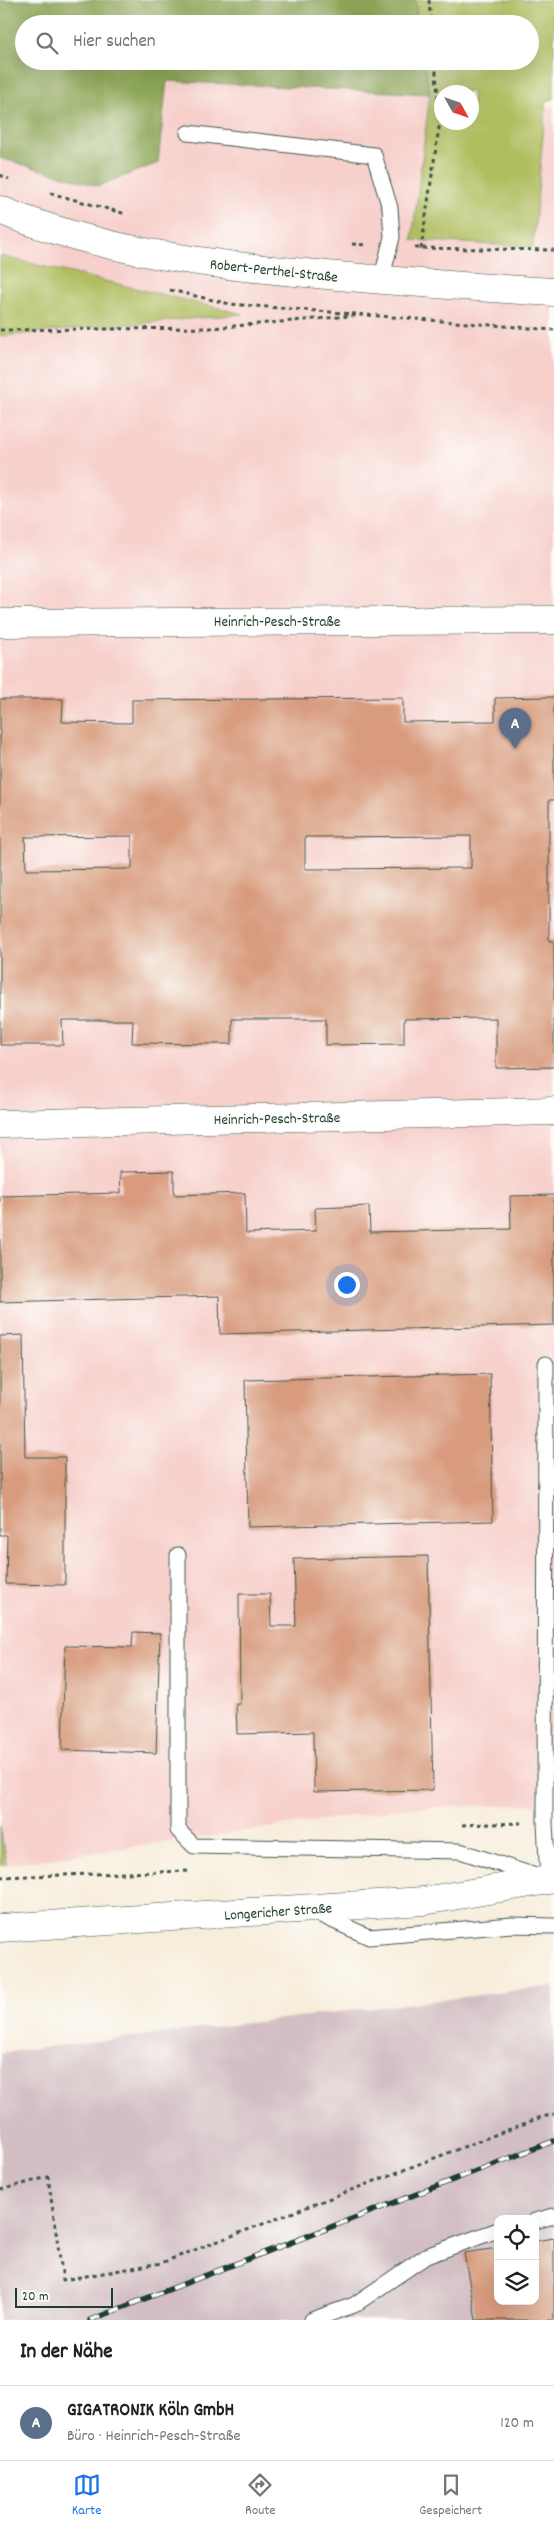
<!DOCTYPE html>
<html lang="de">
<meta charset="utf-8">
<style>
:root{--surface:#fff;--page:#f2f2f2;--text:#202124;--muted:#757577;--line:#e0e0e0;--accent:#1a73e8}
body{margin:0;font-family:Dekko,sans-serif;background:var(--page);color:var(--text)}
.controls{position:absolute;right:15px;bottom:15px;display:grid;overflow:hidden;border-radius:10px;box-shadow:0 5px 20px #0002}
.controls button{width:45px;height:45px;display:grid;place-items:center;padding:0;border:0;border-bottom:1px solid var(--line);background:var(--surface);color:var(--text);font:25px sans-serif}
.compass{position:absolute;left:434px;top:85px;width:45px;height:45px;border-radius:50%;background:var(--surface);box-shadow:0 5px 20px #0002;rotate:130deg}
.scale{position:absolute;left:15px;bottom:12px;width:98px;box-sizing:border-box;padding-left:5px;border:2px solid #1f3d34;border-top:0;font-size:14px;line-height:18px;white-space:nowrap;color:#1f3d34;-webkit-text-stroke:4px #fdfcf7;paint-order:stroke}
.you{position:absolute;left:346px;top:1284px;width:18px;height:18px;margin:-12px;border:4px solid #fff;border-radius:50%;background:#1a73e8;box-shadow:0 0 0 8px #1a73e833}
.badge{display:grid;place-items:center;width:32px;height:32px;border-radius:50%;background:var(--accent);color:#fff;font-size:16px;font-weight:700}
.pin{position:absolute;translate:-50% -41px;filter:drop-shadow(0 1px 2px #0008)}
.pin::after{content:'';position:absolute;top:26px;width:18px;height:15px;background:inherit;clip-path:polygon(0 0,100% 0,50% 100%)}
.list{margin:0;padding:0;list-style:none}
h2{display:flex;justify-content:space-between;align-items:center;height:65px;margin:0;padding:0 20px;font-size:21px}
h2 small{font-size:16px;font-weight:400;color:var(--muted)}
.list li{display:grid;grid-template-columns:32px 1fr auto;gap:15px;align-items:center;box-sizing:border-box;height:75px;padding:0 20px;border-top:1px solid var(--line)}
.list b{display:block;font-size:19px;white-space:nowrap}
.list p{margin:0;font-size:16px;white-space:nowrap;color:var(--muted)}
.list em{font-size:16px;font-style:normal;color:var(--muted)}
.icon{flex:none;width:28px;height:28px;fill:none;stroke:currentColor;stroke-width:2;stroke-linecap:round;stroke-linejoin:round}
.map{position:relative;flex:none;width:554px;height:2320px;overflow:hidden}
.search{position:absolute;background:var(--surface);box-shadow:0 5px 20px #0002;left:15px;right:15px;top:15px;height:55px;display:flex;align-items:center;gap:12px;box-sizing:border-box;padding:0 18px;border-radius:28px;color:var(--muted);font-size:19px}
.sheet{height:140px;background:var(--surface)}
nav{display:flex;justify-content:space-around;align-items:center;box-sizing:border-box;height:70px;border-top:1px solid var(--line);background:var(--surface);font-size:14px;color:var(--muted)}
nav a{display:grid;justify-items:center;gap:2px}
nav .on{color:var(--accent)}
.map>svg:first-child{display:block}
</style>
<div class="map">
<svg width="554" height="2320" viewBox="0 0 554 2320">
<rect width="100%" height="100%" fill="#fdfcf7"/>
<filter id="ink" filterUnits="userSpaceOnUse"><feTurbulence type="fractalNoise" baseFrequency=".02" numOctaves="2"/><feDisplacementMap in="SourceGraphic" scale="10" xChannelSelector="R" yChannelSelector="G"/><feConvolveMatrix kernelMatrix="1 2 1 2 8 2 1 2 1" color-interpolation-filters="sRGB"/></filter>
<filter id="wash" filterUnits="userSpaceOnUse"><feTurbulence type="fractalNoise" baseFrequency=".0096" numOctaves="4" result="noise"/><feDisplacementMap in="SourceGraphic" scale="20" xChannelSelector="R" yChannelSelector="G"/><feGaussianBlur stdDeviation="1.12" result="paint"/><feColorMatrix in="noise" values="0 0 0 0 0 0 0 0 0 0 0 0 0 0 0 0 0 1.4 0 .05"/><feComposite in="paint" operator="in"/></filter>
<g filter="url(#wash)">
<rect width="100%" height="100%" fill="#f7eddb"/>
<path fill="#f7d0cc" d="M167 81 430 94 412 239 533 246 545 107H554V1804L407 1808 6 1865 0 1826V336L241 314 0 256V158L98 186Z"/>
<path fill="#d2bec3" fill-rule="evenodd" d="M554 1986V2320H0V2053ZM498 2219H535V2301H498Z"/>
<g fill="#b0be60" stroke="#687e4a" fill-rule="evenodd">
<path d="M415 0H554V99L546 101 533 247 412 240 430 94 424 61H530V24H418ZM442 92H472V122H442Z"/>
<path d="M0 256 243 314 0 336Z"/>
<path d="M0 1826 6 1865H0Z"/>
</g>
<path fill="#8ca556" stroke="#567145" d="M0 0H415L418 24H24V61H424L430 94 167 81 158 163 98 186 0 158Z"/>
<g id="blocks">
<g fill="#d89b7e" fill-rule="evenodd">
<path d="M554 697V800H549V941H554V1067L496 1068V1018L404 1019V1044L326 1045V1019H232V1044H217L132 1043 133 1020H62L63 1045H0V699H63L62 722 132 723V700L403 698V722L495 721V698ZM132 836V869L26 870 25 837ZM471 836V868L305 869V837Z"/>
<path d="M174 1171V1195L245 1193 246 1233 316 1231 315 1208 369 1206 370 1232 511 1229 510 1196 554 1195V1325L220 1334 219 1296 0 1302V1196L121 1193 120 1172Z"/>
<path d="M23 1335 25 1457H65V1585L6 1584 7 1535H0V1336Z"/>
<path d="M490 1374 493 1521 248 1527 245 1380Z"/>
<path d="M428 1556 433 1790 314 1792 313 1732 237 1734 236 1704H240L239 1594H270L271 1626H296L294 1559Z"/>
<path d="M133 1632 160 1633 156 1753 62 1750 65 1646 132 1647Z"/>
<path d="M554 2238V2320H476L464 2253 498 2248V2301H535V2241Z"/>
</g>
</g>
</g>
<g filter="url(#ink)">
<use href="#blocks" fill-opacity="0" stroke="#3f574d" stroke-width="1"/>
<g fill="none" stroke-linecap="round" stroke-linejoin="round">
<defs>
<g id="service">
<path d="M188 133 374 155 390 208 392 237 381 281"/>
<path d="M178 1555V1830L194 1846 460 1851 548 1880 545 1823 546 1364"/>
<path d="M314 1912 369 1937 512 1925 554 1926"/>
<path d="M535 2221 554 2216"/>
<path d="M312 2320 354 2305 426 2256 498 2230"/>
</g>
<g id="minor">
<path d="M0 623 554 620"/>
<path d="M0 1124 554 1111"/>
</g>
<g id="tertiary">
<path d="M0 210C97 250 202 264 306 273 388 281 471 287 554 292"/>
<path d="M0 1928 423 1901 554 1879"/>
</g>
</defs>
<use href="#service" stroke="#3f574d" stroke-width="17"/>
<use href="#minor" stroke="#3f574d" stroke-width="29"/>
<use href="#tertiary" stroke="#3f574d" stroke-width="29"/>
<g stroke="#3f574d" stroke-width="3" stroke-dasharray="4 4" stroke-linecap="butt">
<path d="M429 0 431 24"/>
<path d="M0 175 9 179"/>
<path d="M50 193 126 214"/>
<path d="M352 244 366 245"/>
<path d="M415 248 554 250"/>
<path d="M421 249 440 121 435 61"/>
<path d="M170 290 230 304 554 330"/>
<path d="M0 330 211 328 362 315"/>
<path d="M462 1825 521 1823"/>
<path d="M0 1877 190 1871"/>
<path d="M0 2190 48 2177 63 2280 161 2263 539 2118 554 2114"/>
</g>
<use href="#service" stroke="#fff" stroke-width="15"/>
<use href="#minor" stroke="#fff" stroke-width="28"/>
<use href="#tertiary" stroke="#fff" stroke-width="28"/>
<defs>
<path id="rail" d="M90 2320 554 2141"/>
</defs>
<use href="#rail" stroke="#1f3d34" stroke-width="5.5"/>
<use href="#rail" stroke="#fdfcf7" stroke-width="4" stroke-dasharray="11" stroke-linecap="butt"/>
</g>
</g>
<g text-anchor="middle" stroke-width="4" stroke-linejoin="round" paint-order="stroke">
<g font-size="15" fill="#1f3d34" stroke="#fdfcf7">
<text transform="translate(274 270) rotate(6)" y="5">Robert-Perthel-Straße</text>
<text x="277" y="626">Heinrich-Pesch-Straße</text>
<text transform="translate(277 1118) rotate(-1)" y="5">Heinrich-Pesch-Straße</text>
<text transform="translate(278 1911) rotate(-4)" y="5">Longericher Straße</text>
</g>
</g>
</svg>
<div class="controls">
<button><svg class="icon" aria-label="locate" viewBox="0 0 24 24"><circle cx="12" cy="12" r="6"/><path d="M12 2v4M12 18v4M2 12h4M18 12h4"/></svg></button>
<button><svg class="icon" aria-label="layers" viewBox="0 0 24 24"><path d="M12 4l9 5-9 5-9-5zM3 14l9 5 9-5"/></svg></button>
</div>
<svg class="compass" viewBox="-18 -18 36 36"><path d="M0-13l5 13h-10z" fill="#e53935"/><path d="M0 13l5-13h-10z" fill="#757577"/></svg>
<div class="scale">20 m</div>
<div class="you"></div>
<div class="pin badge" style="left:515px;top:749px;background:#5c6f8a">A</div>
<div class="search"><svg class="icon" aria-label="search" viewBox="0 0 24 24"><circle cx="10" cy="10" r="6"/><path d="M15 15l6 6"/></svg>Hier suchen</div>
</div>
<section class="sheet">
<h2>In der Nähe<small></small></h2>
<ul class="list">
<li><span class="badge" style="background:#5c6f8a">A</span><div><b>GIGATRONIK Köln GmbH</b><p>Büro · Heinrich-Pesch-Straße</p></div><em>120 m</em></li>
</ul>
</section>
<nav>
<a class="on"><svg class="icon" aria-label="map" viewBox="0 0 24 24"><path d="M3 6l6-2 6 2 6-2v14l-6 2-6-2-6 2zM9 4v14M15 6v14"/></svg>Karte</a>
<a><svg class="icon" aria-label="directions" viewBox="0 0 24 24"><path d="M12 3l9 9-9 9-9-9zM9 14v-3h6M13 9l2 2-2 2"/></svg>Route</a>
<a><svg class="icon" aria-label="saved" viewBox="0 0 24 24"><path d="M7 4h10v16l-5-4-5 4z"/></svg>Gespeichert</a>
</nav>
